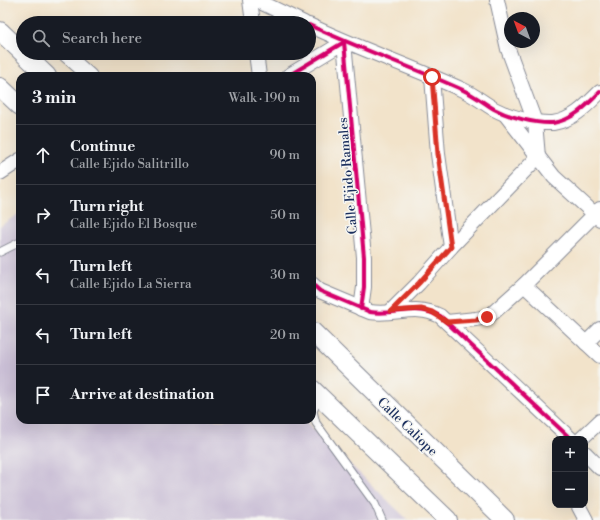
<!DOCTYPE html>
<meta charset="utf-8">
<style>
:root{--surface:#171b24;--page:#20242c;--text:#f1f3f6;--muted:#9ea1a6;--line:#363941}
body{margin:0;font-family:"Libre Bodoni",serif;background:var(--page);color:var(--text)}
.controls{position:absolute;right:12px;bottom:12px;display:grid;overflow:hidden;border-radius:8px;box-shadow:0 4px 16px #0002}
.controls button{width:36px;height:36px;display:grid;place-items:center;padding:0;border:0;border-bottom:1px solid var(--line);background:var(--surface);color:var(--text);font:20px sans-serif}
.compass{position:absolute;left:504px;top:12px;width:36px;height:36px;border-radius:50%;background:var(--surface);box-shadow:0 4px 16px #0002;rotate:319deg}
.stop{position:absolute;width:12px;height:12px;margin:-9px;border:3px solid #d93025;border-radius:50%;background:#fff}
.stop.end{background:#d93025;border-color:#fff;box-shadow:0 1px 4px #0008}
.list{margin:0;padding:0;list-style:none}
h2{display:flex;justify-content:space-between;align-items:center;height:52px;margin:0;padding:0 16px;font-size:17px}
h2 small{font-size:13px;font-weight:400;color:var(--muted)}
.list li{display:grid;grid-template-columns:26px 1fr auto;gap:12px;align-items:center;box-sizing:border-box;height:60px;padding:0 16px;border-top:1px solid var(--line)}
.list b{display:block;font-size:15px;white-space:nowrap}
.list p{margin:0;font-size:13px;white-space:nowrap;color:var(--muted)}
.list em{font-size:13px;font-style:normal;color:var(--muted)}
.icon{flex:none;width:22px;height:22px;fill:none;stroke:currentColor;stroke-width:2;stroke-linecap:round;stroke-linejoin:round}
.map{position:relative;flex:none;width:600px;height:520px;overflow:hidden}
.search{position:absolute;background:var(--surface);box-shadow:0 4px 16px #0002;left:16px;top:16px;width:300px;height:44px;display:flex;align-items:center;gap:10px;box-sizing:border-box;padding:0 14px;border-radius:22px;color:var(--muted);font-size:15px}
.panel{position:absolute;background:var(--surface);box-shadow:0 4px 16px #0002;left:16px;top:72px;width:300px;height:352px;border-radius:12px}
.map>svg:first-child{display:block}
</style>
<div class="map">
<svg width="600" height="520" viewBox="0 0 600 520">
<rect width="100%" height="100%" fill="#f6f6f2"/>
<filter id="ink" filterUnits="userSpaceOnUse"><feTurbulence type="fractalNoise" baseFrequency=".025" numOctaves="2"/><feDisplacementMap in="SourceGraphic" scale="8" xChannelSelector="R" yChannelSelector="G"/><feConvolveMatrix kernelMatrix="1 2 1 2 8 2 1 2 1" color-interpolation-filters="sRGB"/></filter>
<filter id="wash" filterUnits="userSpaceOnUse"><feTurbulence type="fractalNoise" baseFrequency=".012" numOctaves="4" result="noise"/><feDisplacementMap in="SourceGraphic" scale="16" xChannelSelector="R" yChannelSelector="G"/><feGaussianBlur stdDeviation="0.9" result="paint"/><feColorMatrix in="noise" values="0 0 0 0 0 0 0 0 0 0 0 0 0 0 0 0 0 1.4 0 .05"/><feComposite in="paint" operator="in"/></filter>
<g filter="url(#wash)">
<rect width="100%" height="100%" fill="#f2e3ca"/>
<path fill="#cabfd6" d="M20 213V420H304L408 520H0V226Z"/>
</g>
<g filter="url(#ink)">
<g fill="none" stroke-linecap="round" stroke-linejoin="round">
<defs>
<g id="service">
<path d="M0 252 20 242"/>
<path d="M320 397 313 411 316 423 375 504 382 520"/>
</g>
<g id="minor">
<path d="M250 0 253 23"/>
<path d="M256 0 304 23"/>
<path d="M497 0 508 49 535 122 538 157"/>
<path d="M309 25C360 49 412 67 463 90 474 95 484 103 494 109 509 117 536 124 553 123 573 120 586 106 600 92"/>
<path d="M64 53 90 76"/>
<path d="M256 53 259 76"/>
<path d="M288 76 344 42 364 257V287L361 309"/>
<path d="M432 77 438 154 451 247"/>
<path d="M505 114 554 177 600 219"/>
<path d="M0 173 20 160"/>
<path d="M312 284 320 291 370 312C396 316 415 303 440 316L571 439"/>
<path d="M524 285 600 356"/>
<path d="M391 311 419 283 451 247 538 157"/>
<path d="M447 322 476 319 487 317 494 312 524 285 600 209"/>
<path d="M586 343 600 329"/>
<path d="M581 439 600 421"/>
<path d="M585 453 600 468"/>
<path d="M578 505 586 520"/>
</g>
<g id="tertiary">
<path d="M0 31 47 76"/>
<path d="M0 87 20 106"/>
<path d="M312 331 505 520"/>
<path d="M312 389 448 520"/>
</g>
</defs>
<use href="#service" stroke="#868994" stroke-width="9"/>
<use href="#minor" stroke="#868994" stroke-width="16"/>
<use href="#tertiary" stroke="#868994" stroke-width="20"/>
<use href="#service" stroke="#fff" stroke-width="7"/>
<use href="#minor" stroke="#fff" stroke-width="14"/>
<use href="#tertiary" stroke="#fff" stroke-width="18"/>
<defs>
<g id="cycleway">
<path d="M309 25C360 49 412 67 463 90 474 95 484 103 494 109 509 117 536 124 553 123 573 120 586 106 600 92"/>
<path d="M288 76 344 42 364 257V287L361 309"/>
<path d="M312 284 320 291 370 312C396 316 415 303 440 316L571 439"/>
</g>
</defs>
<use href="#cycleway" stroke="#f6f6f2" stroke-width="6"/>
<use href="#cycleway" stroke="#d6006c" stroke-width="4"/>
</g>
</g>
<g fill="none" stroke-linecap="round" stroke-linejoin="round" filter="url(#ink)">
<path stroke="#d93025" stroke-width="5" d="M432 77 438 154 451 247 419 283 391 311 421 309 432 312 447 322 476 320 487 317"/>
</g>
<g text-anchor="middle" stroke-width="3" stroke-linejoin="round" paint-order="stroke">
<g font-size="13" fill="#1b2f5e" stroke="#f6f6f2">
<text transform="translate(347 176) rotate(-95)" y="5">Calle Ejido Ramales</text>
<text transform="translate(408 426) rotate(44)" y="5">Calle Caliope</text>
</g>
</g>
</svg>
<div class="controls">
<button>+</button>
<button>−</button>
</div>
<svg class="compass" viewBox="-18 -18 36 36"><path d="M0-13l5 13h-10z" fill="#e53935"/><path d="M0 13l5-13h-10z" fill="#9ea1a6"/></svg>
<div class="stop" style="left:432px;top:77px"></div>
<div class="stop end" style="left:487px;top:317px"></div>
<div class="search"><svg class="icon" aria-label="search" viewBox="0 0 24 24"><circle cx="10" cy="10" r="6"/><path d="M15 15l6 6"/></svg>Search here</div>
<section class="panel">
<h2>3 min<small>Walk · 190 m</small></h2>
<ul class="list">
<li><svg class="icon" aria-label="ahead" viewBox="0 0 24 24"><path d="M12 20V5M6 11l6-6 6 6"/></svg><div><b>Continue</b><p>Calle Ejido Salitrillo</p></div><em>90 m</em></li>
<li><svg class="icon" aria-label="right" viewBox="0 0 24 24"><path d="M7 20v-9h11M14 6l5 5-5 5"/></svg><div><b>Turn right</b><p>Calle Ejido El Bosque</p></div><em>50 m</em></li>
<li><svg class="icon" aria-label="left" viewBox="0 0 24 24"><path d="M17 20v-9H6M10 6l-5 5 5 5"/></svg><div><b>Turn left</b><p>Calle Ejido La Sierra</p></div><em>30 m</em></li>
<li><svg class="icon" aria-label="left" viewBox="0 0 24 24"><path d="M17 20v-9H6M10 6l-5 5 5 5"/></svg><div><b>Turn left</b></div><em>20 m</em></li>
<li><svg class="icon" aria-label="arrive" viewBox="0 0 24 24"><path d="M6 21V4h12l-3 4 3 4H6"/></svg><div><b>Arrive at destination</b></div></li>
</ul>
</section>
</div>
